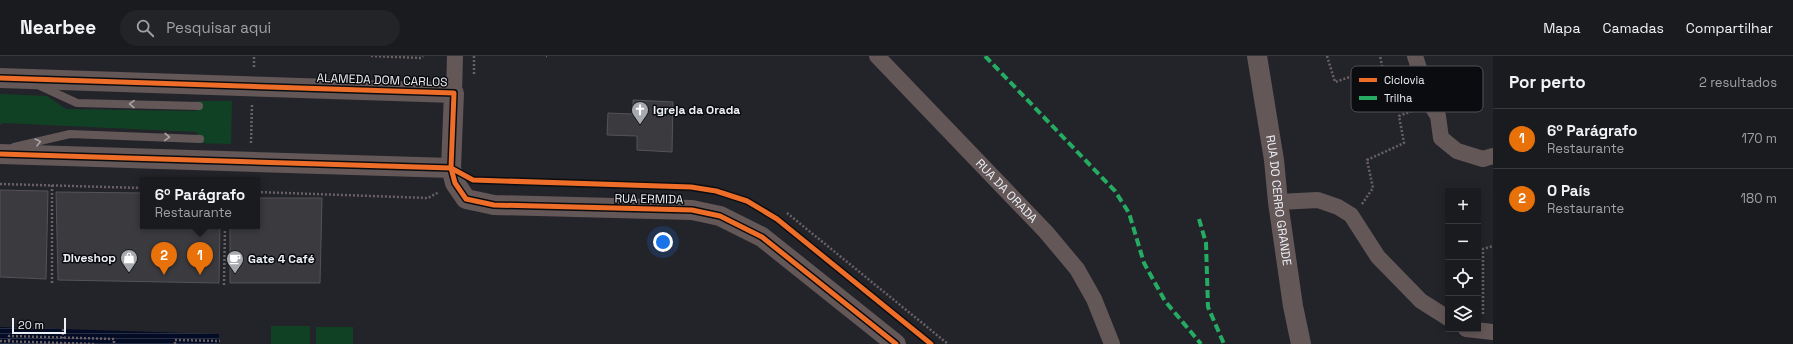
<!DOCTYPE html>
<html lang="pt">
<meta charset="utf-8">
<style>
:root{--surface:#1a1b1f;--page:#232428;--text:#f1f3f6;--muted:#9fa1a4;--line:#38393d;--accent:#a6a9ae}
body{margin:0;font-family:"Space Grotesk",sans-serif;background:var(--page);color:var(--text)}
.controls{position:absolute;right:12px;bottom:12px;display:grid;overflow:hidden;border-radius:0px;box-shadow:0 2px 10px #0003}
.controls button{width:36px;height:36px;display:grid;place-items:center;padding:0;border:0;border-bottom:1px solid var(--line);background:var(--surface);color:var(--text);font:20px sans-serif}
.scale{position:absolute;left:12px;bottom:10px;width:54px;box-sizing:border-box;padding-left:4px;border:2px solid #edf0f6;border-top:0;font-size:11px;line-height:14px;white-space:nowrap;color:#edf0f6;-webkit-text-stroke:3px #0b0c10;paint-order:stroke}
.you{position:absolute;left:663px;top:186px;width:14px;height:14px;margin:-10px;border:3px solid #fff;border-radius:50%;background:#1a73e8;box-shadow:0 0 0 6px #1a73e833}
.badge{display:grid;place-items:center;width:26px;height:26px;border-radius:50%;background:var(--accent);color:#fff;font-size:13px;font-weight:700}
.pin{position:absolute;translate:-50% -33px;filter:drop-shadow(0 1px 2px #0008)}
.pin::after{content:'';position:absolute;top:21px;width:14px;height:12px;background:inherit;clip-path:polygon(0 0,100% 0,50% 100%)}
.popup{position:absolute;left:140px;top:121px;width:120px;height:52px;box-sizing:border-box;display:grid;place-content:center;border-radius:0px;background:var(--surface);filter:drop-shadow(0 1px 3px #0005);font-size:13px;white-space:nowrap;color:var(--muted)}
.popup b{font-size:15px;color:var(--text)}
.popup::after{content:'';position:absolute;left:50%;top:100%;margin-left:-8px;border:8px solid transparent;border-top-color:var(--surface)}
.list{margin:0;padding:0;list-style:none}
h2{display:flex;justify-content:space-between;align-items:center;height:52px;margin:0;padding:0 16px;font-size:17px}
h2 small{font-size:13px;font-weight:400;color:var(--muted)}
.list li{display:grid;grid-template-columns:26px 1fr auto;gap:12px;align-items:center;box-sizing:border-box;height:60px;padding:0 16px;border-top:1px solid var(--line)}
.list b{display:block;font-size:15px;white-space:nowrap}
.list p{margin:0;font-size:13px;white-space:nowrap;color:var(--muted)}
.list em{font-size:13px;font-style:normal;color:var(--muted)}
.icon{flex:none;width:22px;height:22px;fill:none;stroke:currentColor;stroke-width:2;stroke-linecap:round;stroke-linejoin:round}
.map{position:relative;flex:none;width:1493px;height:288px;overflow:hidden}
header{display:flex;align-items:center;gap:24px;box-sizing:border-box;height:56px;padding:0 20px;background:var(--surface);border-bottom:1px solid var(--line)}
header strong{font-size:19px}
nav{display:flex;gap:22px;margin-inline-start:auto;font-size:14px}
.search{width:280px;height:36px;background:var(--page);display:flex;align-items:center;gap:10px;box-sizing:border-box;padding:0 14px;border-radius:22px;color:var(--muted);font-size:15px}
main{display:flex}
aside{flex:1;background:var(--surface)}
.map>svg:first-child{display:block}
</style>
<header>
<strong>Nearbee</strong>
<div class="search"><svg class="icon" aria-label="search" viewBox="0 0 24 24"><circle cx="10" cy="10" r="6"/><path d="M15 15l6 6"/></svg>Pesquisar aqui</div>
<nav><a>Mapa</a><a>Camadas</a><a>Compartilhar</a></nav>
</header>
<main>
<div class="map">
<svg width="1493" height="288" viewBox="0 0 1493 288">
<defs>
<pattern id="water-rules" width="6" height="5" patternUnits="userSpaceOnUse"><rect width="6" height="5" fill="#030b25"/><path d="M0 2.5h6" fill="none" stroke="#282f45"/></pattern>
</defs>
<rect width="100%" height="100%" fill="#232429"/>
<g fill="#114125">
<path d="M0 38 47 40 66 53 196 55V45H232L231 88 196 87 197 76 3 67 0 69Z"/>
<rect x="271" y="270" width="39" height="18"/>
<rect x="316" y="271" width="37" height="17"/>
</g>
<path fill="url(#water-rules)" d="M0 271 219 278V288H0Z"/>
<g fill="#3b3b3f" stroke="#545357">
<path d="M633 44 673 46 672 96 637 94V80L607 79 608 57 633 58Z"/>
<path d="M0 134 48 135 46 223 0 221Z"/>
<path d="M56 136 143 137V170H220L219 227 58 224Z"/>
<path d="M257 142H322L320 227H230V170H257Z"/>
</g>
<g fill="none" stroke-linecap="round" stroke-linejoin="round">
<g stroke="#6a6164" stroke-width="2.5" stroke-dasharray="2 2" stroke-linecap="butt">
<path d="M371 0 421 2 423 0"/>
<path d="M546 0H547"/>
<path d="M1327 0 1335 26 1382 10 1380 0"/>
<path d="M254 11V0"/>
<path d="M474 18V0"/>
<path d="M251 87 252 48"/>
<path d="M0 128 143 132"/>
<path d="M52 129V227"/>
<path d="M257 136 428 142 439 136"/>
<path d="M1362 148 1373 132 1367 104 1404 87 1399 60 1415 54"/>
<path d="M787 157 948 288"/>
<path d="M224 229 225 170"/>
<path d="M1483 258V193L1493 190"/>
<path d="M63 273V282"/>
<path d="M0 285 94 288"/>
<path d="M9 285V280L114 283V288"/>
<path d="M175 288V284L220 285"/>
</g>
<g stroke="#645758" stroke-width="8">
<path d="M38 29 77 47 199 50"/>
<path d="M14 91 70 78 200 83"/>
</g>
<g stroke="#645758" stroke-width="16">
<path id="s1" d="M877 0 1046 176 1077 213 1094 243 1112 288"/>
<path d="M1415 0 1431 49 1438 60 1441 82 1457 95 1483 103 1493 100"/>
<path d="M454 37 455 0"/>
<path d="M1278 146 1318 144 1338 151 1351 159 1378 201 1421 245 1448 262"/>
<path d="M1466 273 1493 276"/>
</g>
<g stroke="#645758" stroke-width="20">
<path id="s2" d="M1257 0 1274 104 1278 146 1293 250 1301 288"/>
<path d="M0 22 454 37 451 112 455 127 466 143 494 149 692 154 720 160 762 181 896 288"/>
<path d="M0 98 451 112"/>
</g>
<g stroke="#26ab63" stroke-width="4" stroke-dasharray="8 4" stroke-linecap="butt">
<path d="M985 0 1115 135 1129 157 1144 207 1165 245 1201 288"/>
<path d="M1199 163 1206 187 1208 251 1224 288"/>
</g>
<defs>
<g id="cycleway">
<path d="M0 22 454 37 451 112 455 127 466 143 494 149 692 154 720 160 762 181 896 288"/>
<path d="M0 98 451 112 473 124 691 131 716 135 747 145 777 163 931 288"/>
</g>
</defs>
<use href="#cycleway" stroke="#0b0c10" stroke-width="8"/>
<use href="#cycleway" stroke="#ee6e29" stroke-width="5"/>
</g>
<defs><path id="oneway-chevron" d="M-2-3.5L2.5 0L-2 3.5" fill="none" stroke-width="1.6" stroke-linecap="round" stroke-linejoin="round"/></defs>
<g stroke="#a8a4a7">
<use href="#oneway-chevron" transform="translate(132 48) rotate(-179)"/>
<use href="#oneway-chevron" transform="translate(167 81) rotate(2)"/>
<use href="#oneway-chevron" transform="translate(38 86) rotate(-14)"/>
</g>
<defs>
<symbol id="church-pin" viewBox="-11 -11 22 30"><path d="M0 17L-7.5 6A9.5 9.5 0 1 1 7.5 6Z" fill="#a6a9ae" stroke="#0b0c10"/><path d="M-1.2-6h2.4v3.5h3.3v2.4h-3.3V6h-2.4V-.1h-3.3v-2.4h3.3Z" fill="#fff"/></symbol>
<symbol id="shop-pin" viewBox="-11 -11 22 30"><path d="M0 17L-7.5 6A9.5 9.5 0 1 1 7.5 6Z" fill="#a6a9ae" stroke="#0b0c10"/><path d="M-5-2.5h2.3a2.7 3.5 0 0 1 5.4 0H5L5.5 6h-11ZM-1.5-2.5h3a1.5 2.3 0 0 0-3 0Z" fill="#fff"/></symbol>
<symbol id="cafe-pin" viewBox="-11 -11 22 30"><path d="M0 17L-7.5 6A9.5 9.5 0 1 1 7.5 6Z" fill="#a6a9ae" stroke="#0b0c10"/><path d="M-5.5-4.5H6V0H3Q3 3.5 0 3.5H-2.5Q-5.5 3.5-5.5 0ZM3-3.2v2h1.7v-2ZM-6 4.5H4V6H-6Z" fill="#fff"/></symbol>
</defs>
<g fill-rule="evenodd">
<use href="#church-pin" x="630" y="44" width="20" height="27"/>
<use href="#shop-pin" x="119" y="192" width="20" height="27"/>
<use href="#cafe-pin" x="225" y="193" width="20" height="27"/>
</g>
<g text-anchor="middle" stroke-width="3" stroke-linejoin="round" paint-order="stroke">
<g font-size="12" fill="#edf0f6" stroke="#0b0c10">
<text transform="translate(382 24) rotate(2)" y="4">ALAMEDA DOM CARLOS</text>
<text dy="4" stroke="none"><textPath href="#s1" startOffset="187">RUA DA ORADA</textPath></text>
<text transform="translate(649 143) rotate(1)" y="4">RUA ERMIDA</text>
<text dy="4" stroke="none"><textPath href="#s2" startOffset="146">RUA DO CERRO GRANDE</textPath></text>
</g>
<g font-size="12" font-weight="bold" fill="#edf0f6" stroke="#0b0c10" text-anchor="start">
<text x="653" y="58">Igreja da Orada</text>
<text x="116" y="206" text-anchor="end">Diveshop</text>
<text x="248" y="207">Gate 4 Café</text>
</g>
</g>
<rect x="1351" y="10" width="132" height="46" rx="6" fill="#0b0c10" stroke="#4f5055" stroke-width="1"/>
<rect x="1359" y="22" width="18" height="4" fill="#ee6e29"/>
<rect x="1359" y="40" width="18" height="4" fill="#26ab63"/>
<g font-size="11" fill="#edf0f6">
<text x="1384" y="28">Ciclovia</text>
<text x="1384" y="46">Trilha</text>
</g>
</svg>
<div class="controls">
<button>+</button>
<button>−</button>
<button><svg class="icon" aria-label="locate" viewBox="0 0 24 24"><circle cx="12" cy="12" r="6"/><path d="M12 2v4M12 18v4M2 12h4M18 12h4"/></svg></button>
<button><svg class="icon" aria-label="layers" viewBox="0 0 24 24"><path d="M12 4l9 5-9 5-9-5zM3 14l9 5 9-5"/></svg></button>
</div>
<div class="scale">20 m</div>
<div class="you"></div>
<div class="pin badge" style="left:200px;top:219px;background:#e8710a">1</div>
<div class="popup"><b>6º Parágrafo</b>Restaurante</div>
<div class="pin badge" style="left:164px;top:219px;background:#e8710a">2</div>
</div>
<aside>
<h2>Por perto<small>2 resultados</small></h2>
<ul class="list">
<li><span class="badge" style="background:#e8710a">1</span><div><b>6º Parágrafo</b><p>Restaurante</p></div><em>170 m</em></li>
<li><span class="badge" style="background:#e8710a">2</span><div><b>O País</b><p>Restaurante</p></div><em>180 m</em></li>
</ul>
</aside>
</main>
